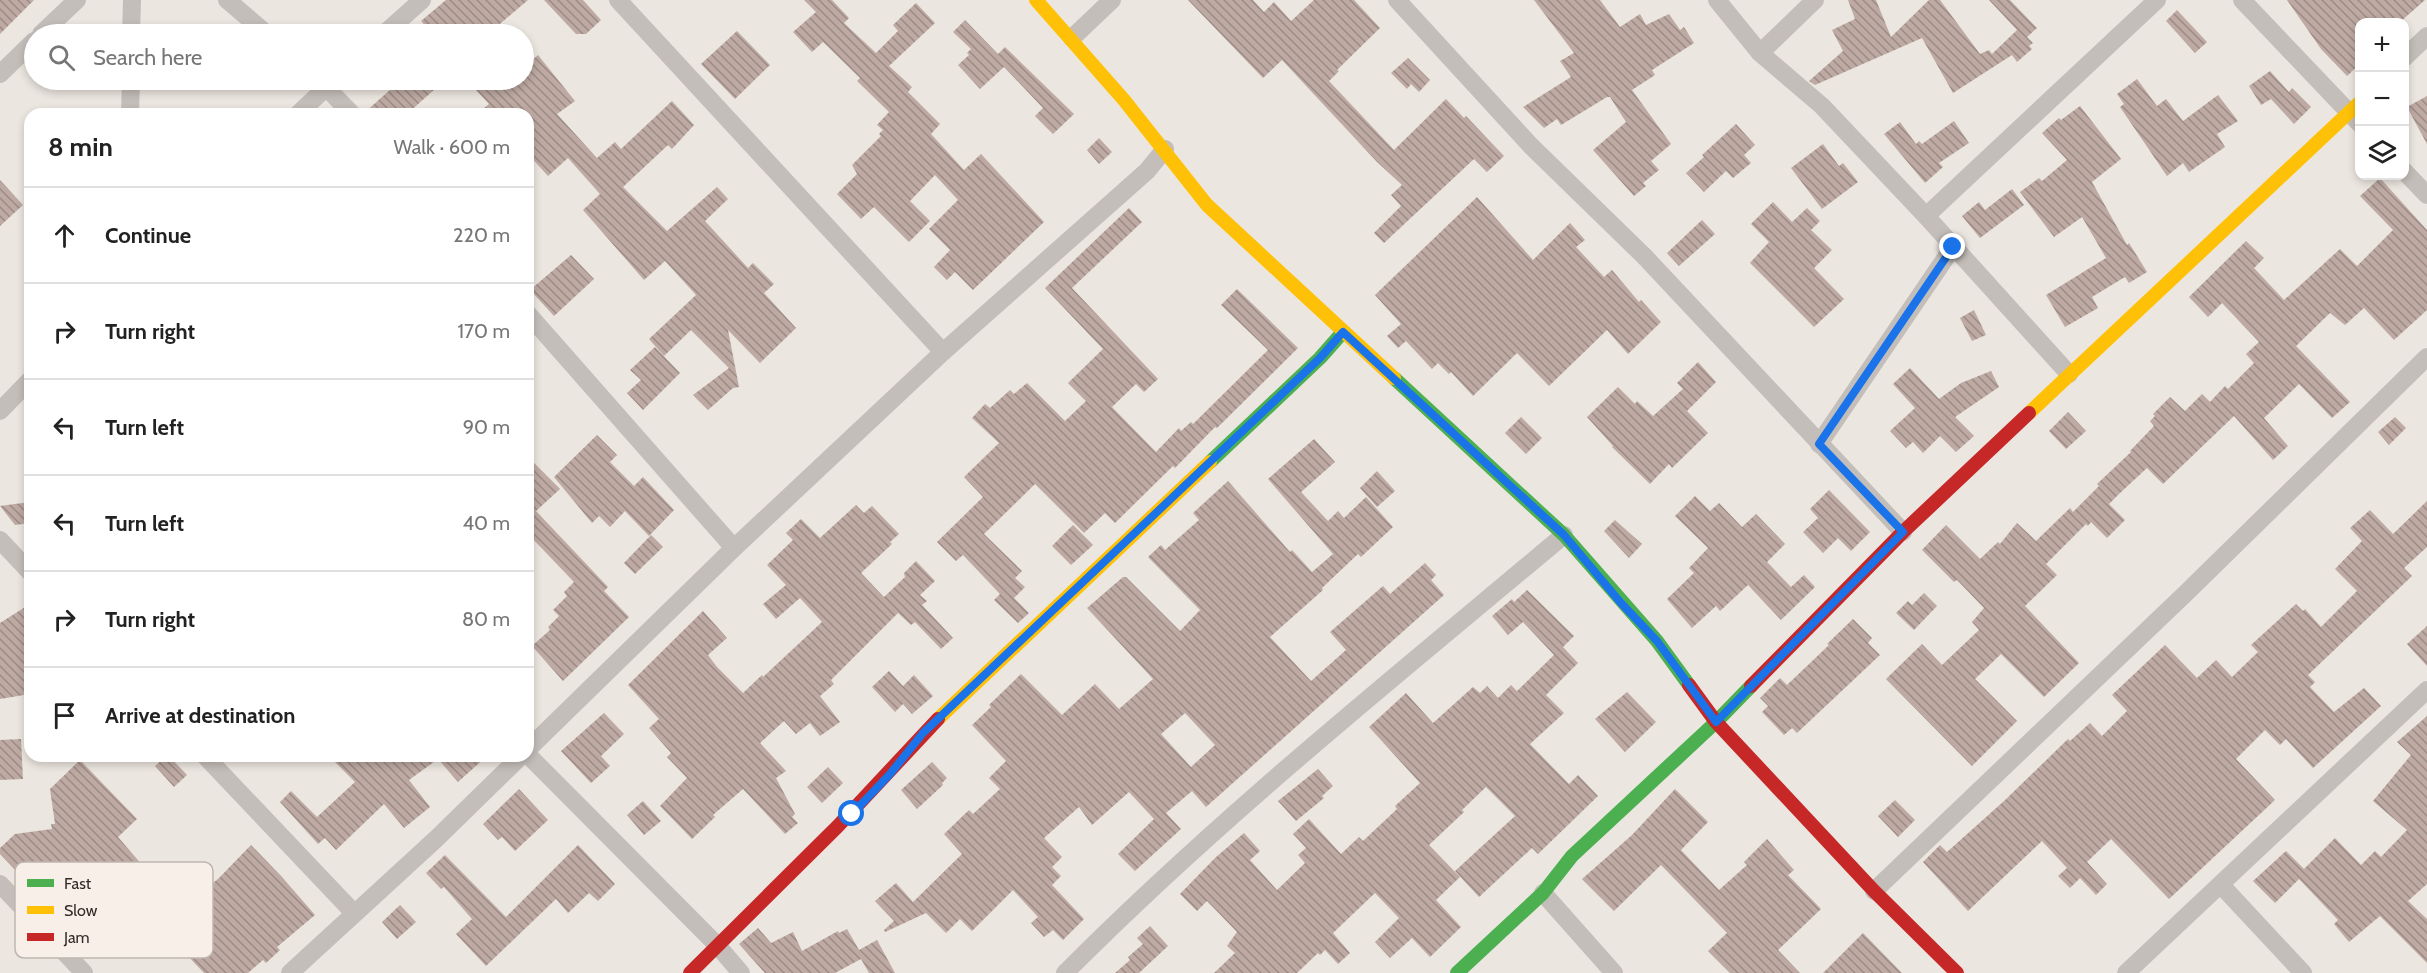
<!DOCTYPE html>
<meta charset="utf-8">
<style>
:root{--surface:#fff;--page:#f6f6f6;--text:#222;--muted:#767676;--line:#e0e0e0}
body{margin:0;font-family:Cabin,sans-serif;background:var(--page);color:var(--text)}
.controls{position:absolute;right:18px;top:18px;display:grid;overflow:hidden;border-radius:12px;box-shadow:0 3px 9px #0003}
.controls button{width:54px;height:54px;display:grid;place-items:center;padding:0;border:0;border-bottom:2px solid var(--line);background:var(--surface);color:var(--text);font:30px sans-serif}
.stop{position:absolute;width:18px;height:18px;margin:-14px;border:4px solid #1a73e8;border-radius:50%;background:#fff}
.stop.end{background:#1a73e8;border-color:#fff;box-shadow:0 2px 6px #0008}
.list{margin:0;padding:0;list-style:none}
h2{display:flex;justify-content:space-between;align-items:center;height:78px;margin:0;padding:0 24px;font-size:26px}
h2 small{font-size:20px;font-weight:400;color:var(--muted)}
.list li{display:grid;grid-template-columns:39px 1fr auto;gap:18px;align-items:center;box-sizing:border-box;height:96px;padding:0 24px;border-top:2px solid var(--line)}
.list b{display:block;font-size:22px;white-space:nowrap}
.list em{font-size:20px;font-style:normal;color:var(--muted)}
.icon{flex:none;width:33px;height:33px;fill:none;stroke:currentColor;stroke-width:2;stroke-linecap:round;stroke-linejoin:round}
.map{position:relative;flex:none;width:2427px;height:973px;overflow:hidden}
.search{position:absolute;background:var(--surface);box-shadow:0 3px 9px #0003;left:24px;top:24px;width:510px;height:66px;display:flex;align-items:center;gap:15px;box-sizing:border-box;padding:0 21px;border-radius:33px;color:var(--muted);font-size:22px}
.panel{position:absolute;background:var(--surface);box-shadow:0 3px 9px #0003;left:24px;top:108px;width:510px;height:654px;border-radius:18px}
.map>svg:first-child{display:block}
</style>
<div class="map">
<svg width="2427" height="973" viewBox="0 0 2427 973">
<defs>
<pattern id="building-back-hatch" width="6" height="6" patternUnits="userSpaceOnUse" patternTransform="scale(1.5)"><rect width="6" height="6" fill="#beaaa3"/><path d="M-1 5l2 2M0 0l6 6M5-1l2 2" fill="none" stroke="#9b8b85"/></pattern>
</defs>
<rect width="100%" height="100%" fill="#ece6e0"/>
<g fill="url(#building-back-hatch)" fill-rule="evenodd">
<path d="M0 0H34L0 34Z"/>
<path d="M446 0H528L488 34H433L421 21Z"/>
<path d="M544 0H583L601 20 586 34H576Z"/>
<path d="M804 0H832L849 18 844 23 876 53 898 31 893 25 916 3 935 23 889 66 912 87 908 92 940 124 931 134 964 170 981 154 1044 222 973 290 955 272 947 280 934 267 950 250 929 229 958 200 935 175 910 201 930 221 909 242 874 207 861 219 837 194 857 174 852 165 881 136 879 134 883 130 877 125 889 112 857 81 860 78 823 42 812 52 793 32 816 12Z"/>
<path d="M1188 0H1253L1264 12 1274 2 1291 21 1314 0H1354L1380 28 1337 70 1339 71 1329 81 1394 150 1446 99 1464 118 1466 116 1504 156 1487 172 1474 159 1384 243 1374 233 1401 206 1391 195 1402 185 1377 162 1282 60 1263 78Z"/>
<path d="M1534 0H1600L1620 27 1640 14 1646 25 1669 14 1680 30 1684 27 1694 43 1652 70 1655 75 1632 90 1671 144 1651 161 1659 170 1643 183 1646 186 1634 196 1593 150 1626 122 1610 97H1607L1561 125 1557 119 1544 128 1523 107 1571 77 1560 61 1574 53Z"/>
<path d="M1848 0H1876L1891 37 1929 0H1940L1980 54 1989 50 1992 54 2017 30 1989 0H2010L2037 28 2027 37 2033 43 2029 46 2032 49 2017 62 2012 55 1953 93 1922 38 1815 85 1809 81 1843 51 1832 30 1855 19Z"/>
<path d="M2287 0H2425L2400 22H2360V64L2347 76 2321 49Z"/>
<path d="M2177 10 2207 42 2195 53 2166 21Z"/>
<path d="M965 20 998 54 1005 47 1074 114 1053 134 1035 116 1043 108 1004 67 980 89 958 65 969 55 967 53 971 49 953 32Z"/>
<path d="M737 31 770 65 735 99 701 64Z"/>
<path d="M538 55 575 101 557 114 597 158 615 142 621 149 672 101 694 125 672 149 668 145 623 187 667 231 717 187 728 199 705 221 748 268 753 263 774 284 764 293 796 328 760 363 728 330 739 387 733 388 708 410 693 395 729 368 691 330 664 356 649 339 696 295 665 261 644 280 583 210 600 194 568 158 548 176 528 154V114H477L489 104 475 89 485 80H524V68Z"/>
<path d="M1408 58 1430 80 1419 92 1411 84 1407 89 1391 73Z"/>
<path d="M2270 71 2289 92 2292 88 2311 107 2294 124 2271 99 2261 105 2249 86Z"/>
<path d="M2137 79 2157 106 2166 99 2183 121 2218 95 2238 121 2217 134 2225 147 2189 172 2183 163 2167 176 2120 107 2124 104 2117 94Z"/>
<path d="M401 80H445L407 114H363Z"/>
<path d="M2427 96V144L2407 107Z"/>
<path d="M2080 106 2121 159 2092 182 2127 245 2129 243 2147 272 2129 283 2125 277 2092 297 2098 308 2065 327 2046 295 2106 258 2082 217 2054 237 2020 192 2039 178 2042 181 2067 160 2042 133 2059 118 2061 120Z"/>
<path d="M1954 121 1969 143 1939 163 1943 167 1925 183 1884 134 1900 122 1916 144 1919 141 1922 144Z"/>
<path d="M1736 124 1755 145 1744 155 1751 163 1733 178 1726 171 1704 192 1686 173 1704 157 1702 155Z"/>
<path d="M1099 138 1112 152 1099 164 1087 150Z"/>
<path d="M1823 144 1839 166 1843 163 1858 182 1822 209 1791 168Z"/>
<path d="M2380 178 2427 230V310L2394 340 2364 308 2345 325 2330 313 2296 346 2350 402 2332 418 2299 384 2264 418 2288 446 2273 460 2234 416 2163 484 2147 468 2120 493 2109 504 2125 520 2107 538 2091 522 2088 526 2086 524 2046 564 2057 575 2025 606 2079 663 2044 697 2001 654 1975 679 2017 721 1972 766 1886 679 1922 644 1942 665 1979 630 1972 622 1984 608 1957 580 1954 582 1922 550 1946 525 1980 559 1998 542 2000 544 2017 523 2036 541 2070 508 2073 512 2099 486 2097 484 2131 452 2130 451 2154 426 2150 421 2155 416 2153 414 2170 397 2185 411 2202 394 2210 402 2225 386 2228 389 2254 363 2246 354 2259 342 2222 303 2208 317 2189 297 2246 241 2264 258 2254 268 2284 300 2340 249 2357 266 2393 230 2360 196Z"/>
<path d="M0 180 23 205 0 226Z"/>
<path d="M2012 189 2024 205 1980 238 1962 216 1979 202 1985 210Z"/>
<path d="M1477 197 1533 260 1570 223 1585 240 1576 247 1604 277 1612 270 1639 302 1641 300 1661 322 1628 354 1607 330 1549 386 1517 353 1473 396 1451 372 1449 374 1438 363 1432 369 1406 341 1398 348 1387 336 1401 324 1375 295Z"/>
<path d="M1773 202 1792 222 1807 208 1820 221 1811 230 1832 250 1814 268 1844 299 1814 327 1750 263 1769 242 1751 224Z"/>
<path d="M1129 208 1142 222 1072 288 1158 379 1144 392 1136 384 1112 407 1156 452 1179 428 1181 431 1191 422 1193 424 1268 350 1221 305 1237 289 1298 348 1217 428 1215 427 1175 468 1173 466 1115 523 1105 513 1084 533 1035 484 984 534 1022 571 1015 578 1025 587 1014 598 1029 613 1018 623 994 600 1000 594 963 555 956 561 937 542 983 497 964 477 999 443 972 418 985 404 990 408 1010 390 1014 394 1027 383 1065 421 1086 401 1068 383 1103 349 1045 288Z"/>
<path d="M1702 220 1715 234 1679 266 1667 253Z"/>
<path d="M571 255 594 279 554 316 530 290Z"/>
<path d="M1974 310 1986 335 1972 341 1960 318Z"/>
<path d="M655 347 680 373 643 410 627 393 641 380 630 370Z"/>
<path d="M1698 362 1716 382 1687 411 1708 433 1672 468 1669 464 1650 484 1612 447 1613 446 1587 417 1618 387 1635 404 1637 401 1653 416 1683 389 1677 383Z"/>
<path d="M1910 368 1939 399 1961 383 1991 371 1999 387 1955 417 1974 436 1956 452 1940 436 1923 453 1913 442 1906 448 1890 431 1915 408 1893 384Z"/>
<path d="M2068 412 2086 431 2066 449 2049 431Z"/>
<path d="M1521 417 1542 438 1526 454 1505 433Z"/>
<path d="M2395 417 2406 428 2389 445 2378 432Z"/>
<path d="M597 435 617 455 610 462 634 486 643 477 674 510 649 536 625 511 610 527 599 516 592 523 554 477Z"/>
<path d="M1314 439 1335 462 1301 492 1328 521 1338 511 1344 518 1366 497 1393 527 1361 557 1358 554 1322 588 1323 590 1270 637 1311 681 1346 650 1330 632 1383 586 1390 594 1425 563 1436 575 1431 580 1444 595 1206 807 1192 791 1166 813 1181 829 1135 871 1118 854 1154 819 1129 792 1092 825 1079 807 1044 838 1062 857 1052 867 1061 876 1052 885 1084 919 1063 940 1053 930 1044 937 1031 923 1038 917 1013 890 972 931 960 919 946 933 926 913 885 932 884 930 894 921 875 901 896 883 913 902 962 854 944 834 969 810 973 814 1000 789 989 778 1006 761 972 725 991 707 989 705 1021 674 1062 715 1095 684 1119 709 1153 679 1087 608 1123 577H1126L1180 631 1200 610 1148 557 1161 545 1165 550 1199 520 1193 513 1228 481 1290 552 1292 550 1312 572 1333 554 1268 479ZM1185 713 1215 745 1191 767 1161 734Z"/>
<path d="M528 457 560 489 536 511 608 587 604 591 629 617 563 681 532 646 550 630 548 627 559 616 553 610 567 596 564 592 574 582 528 534Z"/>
<path d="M1377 471 1395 491 1377 507 1360 488Z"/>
<path d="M1829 490 1870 532 1851 551 1838 538 1823 553 1803 532 1818 518 1810 509Z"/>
<path d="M1695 496 1710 511 1719 503 1742 527 1756 514 1785 544 1767 562 1791 587 1804 575 1815 587 1781 620 1748 585 1720 611 1716 606 1692 628 1667 599 1694 573 1689 568 1708 548 1675 516Z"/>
<path d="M2427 501V547L2404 568 2412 576 2308 675 2315 682 2310 687 2334 712 2364 688 2381 706 2313 768 2286 739 2280 745 2265 730 2236 759 2275 800 2169 899 2111 839 2087 862 2107 884 2096 895 2080 878 2070 888 2058 876 2067 868 2042 841 1968 911 1923 862 1940 845 1947 852 2004 801 2068 739 2070 741 2090 723 2102 736 2127 711 2112 695 2165 645 2197 678 2216 660 2232 677 2258 652 2251 645 2296 604 2303 611 2305 609 2321 627 2357 591 2335 569 2362 541 2350 528 2370 510 2393 534Z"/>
<path d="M30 502V523L15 525 0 506Z"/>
<path d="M856 505 864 513 872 506 899 534 890 542 892 544 861 573 884 597 905 577 904 573 916 561 935 581 920 595 927 601 922 605 953 638 941 649 915 622 911 625 898 613 831 680 834 684 820 696 840 722 820 736 810 723 796 734 784 721 760 743 786 771 776 778 795 814 792 817 798 823 785 834 743 789 713 815 715 817 692 839 660 806 687 778 667 757 671 753 649 728 659 719 628 685 703 611 727 638 708 655 717 667 743 693 762 675 763 677 822 622 800 598 776 619 763 604 786 585 767 565 793 540 786 533 801 519 820 538Z"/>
<path d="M1615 520 1642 544 1629 558 1604 531Z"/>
<path d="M1073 525 1093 545 1071 565 1052 546Z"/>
<path d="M651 535 663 547 635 574 624 563Z"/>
<path d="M1527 590 1574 636 1563 647 1578 663 1546 695 1564 713 1530 744 1569 784 1578 775 1598 796 1538 854 1532 848 1479 897 1455 871 1515 816 1486 787 1462 810 1464 812 1429 845 1460 877 1436 900 1461 927 1430 957 1412 938 1390 958 1375 942 1399 918 1375 893 1333 933 1350 953 1338 964 1325 950 1320 955 1318 953 1297 973H1214L1235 953 1227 946 1237 932 1207 901 1197 911 1180 894 1215 858 1244 833 1260 851 1250 860 1277 890 1305 863 1298 855 1306 848 1293 834 1309 819 1341 854 1359 837 1363 841 1397 809 1395 806 1420 783 1369 727 1406 693 1433 723 1473 687 1480 693 1487 686 1498 698 1511 685 1517 691 1554 655 1523 622 1508 635 1492 616 1512 599 1514 602Z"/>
<path d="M1924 593 1937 606 1914 630 1896 613 1908 601 1912 605Z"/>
<path d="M30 604V694L0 699V623Z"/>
<path d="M1853 619 1872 638 1868 643 1880 655 1797 733 1792 728 1784 735 1762 712 1768 706 1760 698 1780 678 1787 685 1829 645 1827 644Z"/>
<path d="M2427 626V666L2407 644Z"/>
<path d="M889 671 903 686 914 675 933 696 912 714 903 704 895 712 872 687Z"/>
<path d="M1627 692 1656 722 1625 752 1595 719Z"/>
<path d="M604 713 624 734 601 756 610 766 591 783 561 751Z"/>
<path d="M2427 716V884L2408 901 2427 919V963L2380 916 2349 942 2334 924 2338 920 2299 879 2275 903 2253 881 2286 851 2304 869 2335 838 2361 865 2375 851 2381 857 2407 830 2373 801 2411 755 2397 742Z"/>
<path d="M21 739 23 779 0 780V740Z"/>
<path d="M166 756H169L187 775 174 787 155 766Z"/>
<path d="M329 756H390L395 762 402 756H487L458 782 438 759 409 780 430 807 404 828 384 804 336 850 325 838 318 844 280 802 291 791 317 817 355 782Z"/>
<path d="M80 760 137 819 118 837 149 873 184 907 219 878 251 845 282 877 315 915 277 947 280 950 266 963 263 960 248 973H204L169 936 150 954 133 936 155 914 123 880 94 909 61 876 40 896 0 854V848L15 834 52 829 51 824H55L50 789Z"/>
<path d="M932 762 947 778 942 783 943 785 917 809 901 790Z"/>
<path d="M828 767 843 783 822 803 807 787Z"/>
<path d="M1318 769 1333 786 1322 796 1324 798 1296 821 1278 801Z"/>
<path d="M519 789 548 820 515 851 502 837 498 840 483 824Z"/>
<path d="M1675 789 1708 822 1681 850 1719 890 1747 865 1744 862 1767 839 1794 870 1788 875 1821 909 1778 950 1800 973H1730L1708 951 1727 933 1661 865 1614 911 1582 879 1632 835Z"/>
<path d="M1895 800 1915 820 1898 837 1878 816Z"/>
<path d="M643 801 661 821 644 835 627 815Z"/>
<path d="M578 845 615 884 598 901 589 893 568 913 556 899 486 966 456 934 472 919 444 887 441 889 426 873 445 855 506 917Z"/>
<path d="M400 905 416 922 397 939 382 922Z"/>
<path d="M1150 926 1168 946 1139 973H1115L1130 960 1128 957 1143 944 1137 938Z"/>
<path d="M758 928 771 943 793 932 802 951 838 931 839 933 847 929 859 950 877 940 895 973H869L861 959 835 973H765L739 944Z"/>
<path d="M1863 933 1902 973H1823Z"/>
</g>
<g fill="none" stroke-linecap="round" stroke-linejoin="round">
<g stroke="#c4beba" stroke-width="18">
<path d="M227 0 267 34"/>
<path d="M618 0 943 352"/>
<path d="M1397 0 1531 146 1645 257 1903 532"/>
<path d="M1717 0 1760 53 1822 106 1926 216 2069 374"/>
<path d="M2242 0 2360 124"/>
<path d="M41 34 77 0"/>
<path d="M131 34 132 0"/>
<path d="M384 34 422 0"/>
<path d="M1072 38 1112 0"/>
<path d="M1760 53 1815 0"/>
<path d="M2404 58 2427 36"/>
<path d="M0 74 34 41"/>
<path d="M319 80 352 114"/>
<path d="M130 114 131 80"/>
<path d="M298 114 334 80"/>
<path d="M2404 171 2427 195"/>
<path d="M1926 216 2157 0"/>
<path d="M528 314 734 548"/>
<path d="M0 411 30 380"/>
<path d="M1819 444 1953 247"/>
<path d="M0 540 30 572"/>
<path d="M528 749 734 548 943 352 1147 171 1165 149"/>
<path d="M528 755 717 945 741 973"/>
<path d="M205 756 354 913"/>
<path d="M0 884 84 973"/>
<path d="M2221 885 2303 973"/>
<path d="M1874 891 2185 594 2427 357"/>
<path d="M1543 893 1614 973"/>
<path d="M290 973 436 839 521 756"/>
<path d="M1065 973C1221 816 1395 677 1564 535"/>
<path d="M2126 973 2427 690"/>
</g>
<g stroke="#4caf50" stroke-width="14">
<path d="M1394 378 1564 535 1657 641 1689 685"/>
<path d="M1210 462 1320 358 1343 332"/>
<path d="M1457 973 1543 893 1572 856 1716 722 1751 686"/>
</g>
<g stroke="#ffc107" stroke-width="14">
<path d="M1036 0 1124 100 1207 205 1394 378"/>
<path d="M2029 413 2360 102"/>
<path d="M938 719 1210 462"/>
</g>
<g stroke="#c62828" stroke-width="14">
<path d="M1689 685 1716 722 1874 891 1957 973"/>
<path d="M1751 686 1903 532 2029 413"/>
<path d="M690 973 838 826 938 719"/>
</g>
</g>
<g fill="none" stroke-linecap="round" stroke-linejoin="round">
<path stroke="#1a73e8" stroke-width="8" d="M852 814 890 774 923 733 1320 358 1343 332 1564 535 1621 603 1657 641 1716 722 1903 532 1819 444 1953 247"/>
</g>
<rect x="15" y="862" width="198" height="96" rx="9" fill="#f8f0e8" stroke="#beb5ae" stroke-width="1.5"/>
<rect x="27" y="879" width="27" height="8" fill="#4caf50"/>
<rect x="27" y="906" width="27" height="8" fill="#ffc107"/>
<rect x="27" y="933" width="27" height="8" fill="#c62828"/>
<g font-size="16" fill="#352b28">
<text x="64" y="889">Fast</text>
<text x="64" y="916">Slow</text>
<text x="64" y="943">Jam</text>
</g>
</svg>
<div class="controls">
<button>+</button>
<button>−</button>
<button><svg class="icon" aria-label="layers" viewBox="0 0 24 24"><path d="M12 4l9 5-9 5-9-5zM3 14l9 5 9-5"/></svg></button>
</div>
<div class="stop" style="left:852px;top:814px"></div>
<div class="stop end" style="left:1953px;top:247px"></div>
<div class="search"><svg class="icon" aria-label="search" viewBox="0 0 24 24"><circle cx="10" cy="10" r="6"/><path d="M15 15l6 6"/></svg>Search here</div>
<section class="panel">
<h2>8 min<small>Walk · 600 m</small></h2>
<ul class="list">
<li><svg class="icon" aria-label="ahead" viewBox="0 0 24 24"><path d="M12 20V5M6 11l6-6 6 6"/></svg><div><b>Continue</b></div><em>220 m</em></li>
<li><svg class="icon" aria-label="right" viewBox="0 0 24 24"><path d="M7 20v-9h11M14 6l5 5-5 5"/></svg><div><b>Turn right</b></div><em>170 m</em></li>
<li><svg class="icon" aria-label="left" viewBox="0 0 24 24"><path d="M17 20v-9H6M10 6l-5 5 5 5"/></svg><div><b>Turn left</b></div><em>90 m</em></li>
<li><svg class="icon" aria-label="left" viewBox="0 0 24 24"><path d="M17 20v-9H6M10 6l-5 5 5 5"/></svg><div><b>Turn left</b></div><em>40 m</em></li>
<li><svg class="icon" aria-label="right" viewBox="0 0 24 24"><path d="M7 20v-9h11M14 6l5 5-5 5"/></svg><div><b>Turn right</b></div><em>80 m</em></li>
<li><svg class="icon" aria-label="arrive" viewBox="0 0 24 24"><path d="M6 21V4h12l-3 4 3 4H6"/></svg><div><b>Arrive at destination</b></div></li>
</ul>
</section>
</div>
